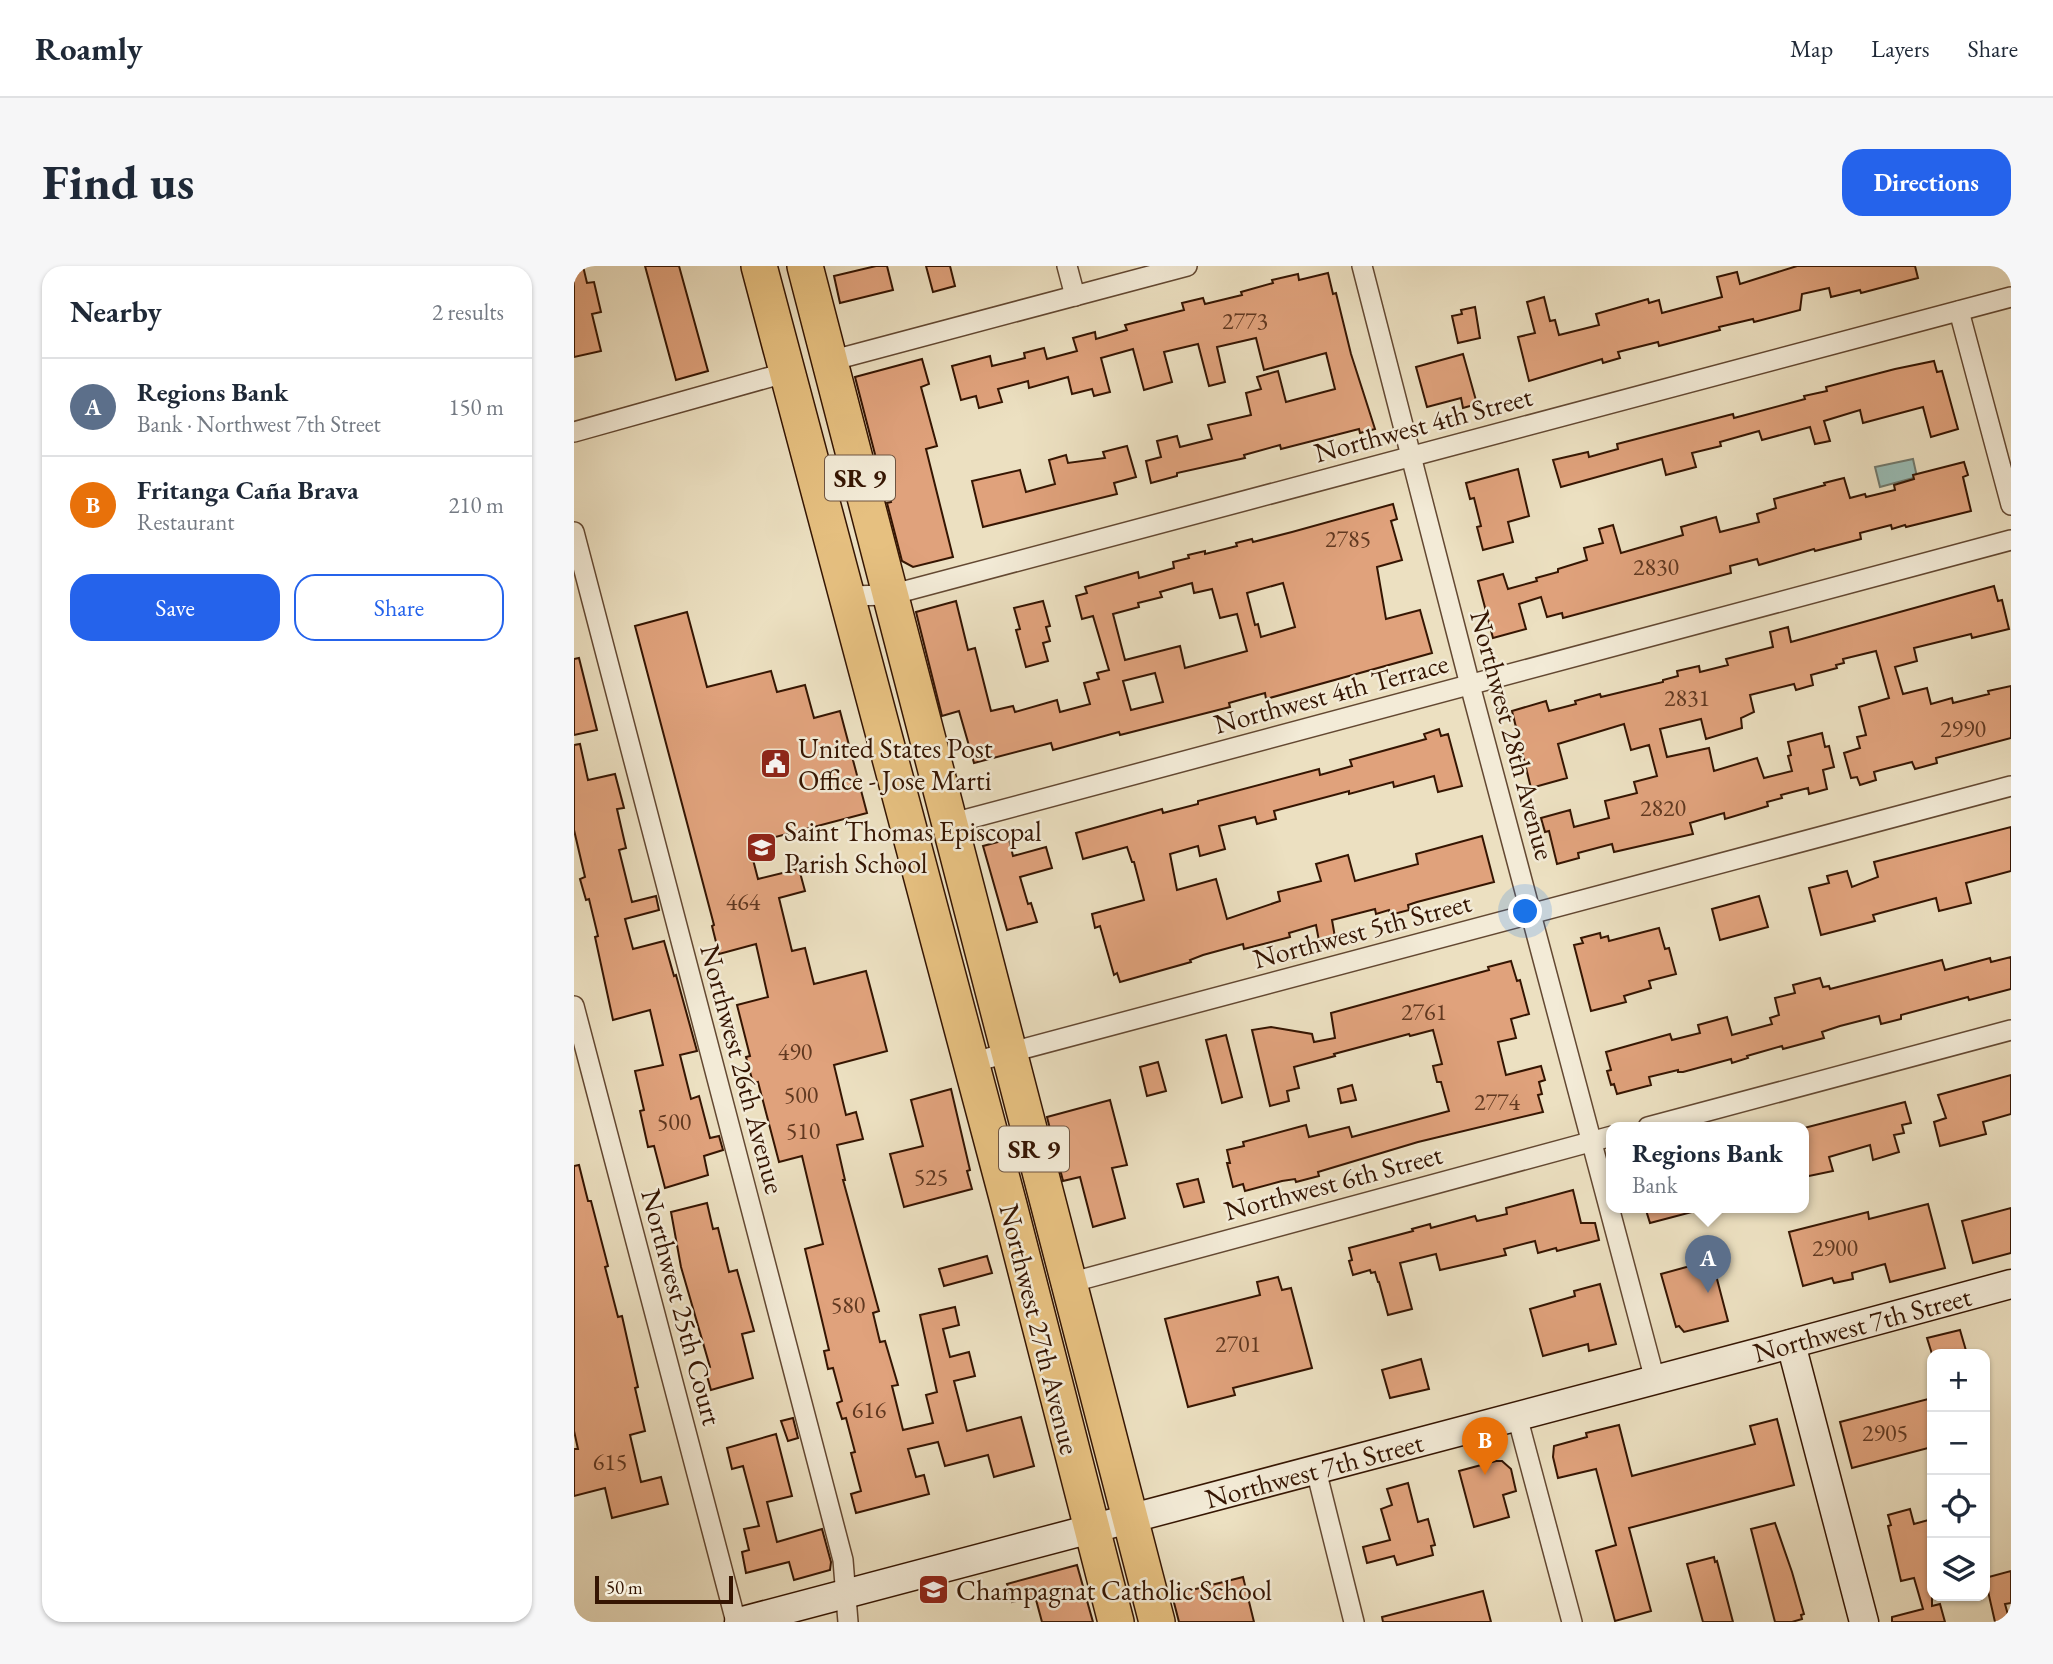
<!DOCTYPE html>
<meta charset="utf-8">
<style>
:root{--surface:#fff;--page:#f6f6f7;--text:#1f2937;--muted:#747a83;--line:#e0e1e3;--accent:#2563eb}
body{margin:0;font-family:"EB Garamond",serif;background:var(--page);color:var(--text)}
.controls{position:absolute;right:21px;bottom:21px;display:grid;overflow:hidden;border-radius:14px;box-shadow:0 2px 5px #0004}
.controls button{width:63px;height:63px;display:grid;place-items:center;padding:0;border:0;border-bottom:2px solid var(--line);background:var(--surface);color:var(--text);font:35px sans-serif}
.scale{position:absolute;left:21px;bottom:18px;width:138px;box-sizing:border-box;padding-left:7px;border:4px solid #351502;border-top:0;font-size:19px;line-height:24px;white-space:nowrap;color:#351502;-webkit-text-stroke:5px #f3ebd7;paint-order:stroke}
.you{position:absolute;left:952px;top:646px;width:24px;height:24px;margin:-18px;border:5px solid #fff;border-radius:50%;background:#1a73e8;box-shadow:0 0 0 10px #1a73e833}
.badge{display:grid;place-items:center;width:46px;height:46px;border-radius:50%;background:var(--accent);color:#fff;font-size:23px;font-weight:700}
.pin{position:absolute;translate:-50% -58px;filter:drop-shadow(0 2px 4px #0008)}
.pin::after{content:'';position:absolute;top:37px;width:24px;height:21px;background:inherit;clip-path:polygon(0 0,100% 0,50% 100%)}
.popup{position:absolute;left:1032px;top:856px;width:203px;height:91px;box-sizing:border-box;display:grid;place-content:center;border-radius:14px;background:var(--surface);filter:drop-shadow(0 2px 5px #0005);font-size:23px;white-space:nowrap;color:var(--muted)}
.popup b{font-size:26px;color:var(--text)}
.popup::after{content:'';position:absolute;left:50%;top:100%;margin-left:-14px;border:14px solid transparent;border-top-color:var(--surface)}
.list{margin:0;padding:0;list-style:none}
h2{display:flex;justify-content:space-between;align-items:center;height:91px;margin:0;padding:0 28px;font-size:30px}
h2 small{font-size:23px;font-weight:400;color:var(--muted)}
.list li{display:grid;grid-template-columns:46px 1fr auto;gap:21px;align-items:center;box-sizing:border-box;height:98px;padding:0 28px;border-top:2px solid var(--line)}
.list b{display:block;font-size:26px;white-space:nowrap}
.list p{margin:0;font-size:23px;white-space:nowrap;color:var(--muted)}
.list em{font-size:23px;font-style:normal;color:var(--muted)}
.actions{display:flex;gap:14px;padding:21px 28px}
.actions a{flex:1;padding:16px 0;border:2px solid var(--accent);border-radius:21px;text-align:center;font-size:24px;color:var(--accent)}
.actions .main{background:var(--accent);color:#fff}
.icon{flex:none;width:38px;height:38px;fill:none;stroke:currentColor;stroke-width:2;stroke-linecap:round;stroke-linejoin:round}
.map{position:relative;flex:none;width:1437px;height:1356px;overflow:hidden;border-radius:21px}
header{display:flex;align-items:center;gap:42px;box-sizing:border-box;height:98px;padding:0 35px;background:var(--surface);border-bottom:2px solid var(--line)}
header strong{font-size:33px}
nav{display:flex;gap:38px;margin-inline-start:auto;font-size:24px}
.intro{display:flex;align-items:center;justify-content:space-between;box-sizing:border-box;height:168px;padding:0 42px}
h1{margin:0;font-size:49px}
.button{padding:18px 32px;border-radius:21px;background:var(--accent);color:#fff;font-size:24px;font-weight:700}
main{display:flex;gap:42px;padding:0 42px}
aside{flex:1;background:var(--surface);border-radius:21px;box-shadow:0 2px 5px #0004}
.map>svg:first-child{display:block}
</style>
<header>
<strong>Roamly</strong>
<nav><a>Map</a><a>Layers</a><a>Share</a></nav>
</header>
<div class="intro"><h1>Find us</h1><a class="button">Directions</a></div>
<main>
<aside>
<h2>Nearby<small>2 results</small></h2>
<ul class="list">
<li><span class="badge" style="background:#5c6f8a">A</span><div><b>Regions Bank</b><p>Bank · Northwest 7th Street</p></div><em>150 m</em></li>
<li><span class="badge" style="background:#e8710a">B</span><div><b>Fritanga Caña Brava</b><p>Restaurant</p></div><em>210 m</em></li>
</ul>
<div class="actions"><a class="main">Save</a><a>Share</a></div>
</aside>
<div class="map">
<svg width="1437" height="1356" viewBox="0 0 1437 1356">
<rect width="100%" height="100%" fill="#ece0c1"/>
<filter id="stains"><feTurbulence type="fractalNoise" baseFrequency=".00286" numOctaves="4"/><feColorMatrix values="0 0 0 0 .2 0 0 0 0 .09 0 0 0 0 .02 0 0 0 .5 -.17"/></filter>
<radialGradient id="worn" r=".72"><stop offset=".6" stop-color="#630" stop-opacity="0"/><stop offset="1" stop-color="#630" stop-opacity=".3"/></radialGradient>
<path fill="#99bdb6" stroke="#717a6e" stroke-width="2" d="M1339 193 1343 211 1306 221 1301 201Z"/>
<g fill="#e0a27c" stroke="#351502" stroke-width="2" fill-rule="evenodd">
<path d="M0 0H9L13 17 20 16 27 46 18 48 27 85 0 91Z"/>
<path d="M71 0H105L134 105 102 114Z"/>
<path d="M302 0H313L319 24 266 37 260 10Z"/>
<path d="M352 0H376L381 20 359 26Z"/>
<path d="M1223 0H1341L1344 12 1287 27 1286 24 1257 31 1255 22 1228 28 1226 44 1180 56 1179 53 1145 61 1146 64 1085 80 1084 76 1044 86 1046 92 1029 97 1028 93 955 115 944 71 961 67 953 36 970 31 976 55 981 54 985 69 1025 59 1022 48 1074 33 1075 37 1085 34 1088 47 1148 31 1143 11 1163 6 1166 18Z"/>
<path d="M754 7 759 28 762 27 777 88 801 163 786 167 785 163 707 183 706 179 670 189 671 192 603 207V210L577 217 572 195 587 191 583 175 603 170 606 181 638 173 634 159 677 149 672 127 687 123 683 111 704 105 712 136 761 123 752 87 690 104 682 72 643 81 651 116 635 120 624 78 590 86 598 116 570 124 559 83 527 92 536 126 520 130 518 123 498 128 494 111 455 122 454 115 424 123 428 136 405 142 402 130 387 134 378 100 416 90 418 100 451 92 450 87 470 82 473 93 503 85 499 72 521 66 522 73 553 64 551 59 610 44 608 37 629 32 631 38 668 29 667 26 699 17 698 14 724 8 725 14Z"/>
<path d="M901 41 906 72 884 77 878 50 888 48 887 44Z"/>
<path d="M889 88 903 138 889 142 887 132 853 141 842 101Z"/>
<path d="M348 93 355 118 347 121 363 180 352 183 379 291 339 301 328 295 313 237 317 236 306 195 303 196 281 111Z"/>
<path d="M1360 95 1363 106 1368 105 1384 163 1357 171 1349 141 1289 157 1286 144 1250 155 1256 175 1241 178 1236 161 1188 174 1185 165 1146 176 1147 180 1118 187 1122 201 1092 209 1088 193 987 221 979 194 1014 186 1015 191 1044 183 1043 178 1159 148 1160 152 1231 133 1230 130 1253 125 1252 121 1321 103Z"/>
<path d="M553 180 562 211 540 217 543 228 409 261 398 215 446 204 452 226 481 218 475 194 492 189 494 197 531 192 529 186Z"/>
<path d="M1390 196 1394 209 1389 211 1397 245 1332 261 1331 259 1318 263 1317 259 1286 267 1287 273 1241 285 1240 283 1185 299 1183 293 1156 300 1157 307 989 352 988 347 973 351 967 331 945 338 952 363 919 372 904 315 929 308 934 323 963 315 962 312 984 306V303L1013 294 1010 282 1029 277 1025 263 1039 259 1047 287 1109 269 1107 261 1142 251 1146 266 1185 256 1183 248 1202 242 1200 233 1251 219 1250 217 1270 212 1276 232 1291 228 1292 231 1321 224 1320 219 1340 213 1339 209Z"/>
<path d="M944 203 955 250 934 256 939 276 909 284 903 261 907 260 900 232 896 233 892 217Z"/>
<path d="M819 238 823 253 817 255 828 294 803 301 812 353 846 344 858 387 692 433 691 427 669 433 655 437 656 441 546 469 545 466 479 484 477 477 400 497 385 445 368 450 342 346 382 335 394 384 401 382 417 445 439 440 441 446 483 434 486 446 516 438 510 417 525 413 523 407 535 404 519 350 508 353 502 330 513 327 511 321 564 306 565 312 600 302 599 296 615 292 614 289 631 285V288L663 280 662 277 678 273 679 276 718 266ZM618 317 620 327 638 323 646 352 663 348 673 385 611 402 606 380 551 394 539 348 565 341 564 337 588 331 586 326ZM709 317 721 361 687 371 684 358 681 359 673 327ZM581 407 589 436 557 444 549 415Z"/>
<path d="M1420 320 1424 335 1428 334 1435 363 1398 372 1397 368 1340 382 1343 395 1321 401 1329 428 1353 422 1357 438 1378 432 1379 437 1415 428 1414 425 1437 420V472L1362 492 1363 497 1341 503 1338 496 1307 504 1300 506 1302 514 1286 519 1283 511 1277 512 1270 487 1286 482 1283 471 1292 469 1285 441 1315 432 1302 385 1269 393 1270 397 1262 399 1263 402 1237 409 1239 419 1222 424 1220 418 1176 429 1180 446 1167 452 1168 462 1132 473 1127 453 1086 463 1093 491 1135 482 1140 505 1183 492 1190 512 1218 505 1214 490 1217 489 1214 476 1248 467 1251 481 1255 480 1260 501 1249 504 1253 523 1235 528 1234 522 1207 529 1208 532 1193 536 1194 540 1151 553 1150 547 1116 557 1119 568 1040 586 1038 578 1004 587 1005 592 983 598 975 565 971 566 967 552 996 544 1000 561 1035 552 1031 535 1063 527 1060 516 1083 510 1075 479 1057 484 1050 458 984 478 993 512 957 522 938 445 972 435 975 445 1002 438 1001 435 1026 428 1027 431 1089 416V414L1104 410 1103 405 1125 400 1126 406 1154 399 1152 393 1199 381 1196 366 1214 361 1217 376Z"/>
<path d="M469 335 476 360 472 361 476 375 469 377 474 395 452 401 442 364 446 363 440 342Z"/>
<path d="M113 346 133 421 197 405 203 426 231 419 240 452 266 445 293 547 175 578 184 613 225 603 231 625 205 632 218 685 231 682 240 718 292 705 313 785 260 799 272 849 282 846 289 873 263 879 271 914H269L305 1045 299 1047 306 1076 311 1075 324 1119 318 1120 329 1164 359 1157 352 1129 363 1126 346 1049 381 1041 385 1059 369 1063 376 1091 395 1086 401 1110 380 1115 393 1165 447 1151 460 1200 420 1211 414 1189 371 1200 364 1176 334 1183 342 1211 350 1209 355 1228 282 1247 277 1228 287 1225 277 1187 281 1186 272 1152 268 1153 263 1137 268 1135 259 1102 254 1103 250 1085 255 1084 231 983 249 978 228 890 205 896 184 816 179 817 172 791 176 790 163 739 194 731 182 678 145 688 138 660 140 659 61 360Z"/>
<path d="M5 392 23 464 0 469V393Z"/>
<path d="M865 463 867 470 874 468 888 520 864 526 860 510 820 521 819 516 775 528V525L700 545 702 553 683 558 681 551 645 560 651 583 626 590 624 580 596 588 603 624 642 613 653 653 706 635 704 626 747 615 742 598 774 589 781 615 844 598 842 588 908 570 920 616 843 636 834 639 835 644 816 649 815 644 802 648 801 643 758 654 762 677 746 680 742 659 715 667 716 671 670 683 669 678 629 689 616 694 617 696 546 716 543 707 540 709 526 660 521 662 518 648 570 634 560 596H558L553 581 509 593 502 567 588 543 589 547 624 538V535L745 503 746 509 778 500 776 494 852 473 850 468Z"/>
<path d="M6 478 14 514 41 508 50 542 43 543 52 582 45 584 58 636 82 630 85 644 51 653 59 683 90 675 100 710 102 709 123 785 106 789 117 833 125 830 136 872 145 870 149 884 130 890 134 909 91 922 80 880 74 881 66 845 70 844 61 805 89 799 76 744 39 754 21 671 24 670 15 633 12 634 6 613 11 611 0 564V479Z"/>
<path d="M1437 561V605L1392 617 1397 637 1365 645 1362 632 1299 649 1301 655 1247 669 1235 622 1255 617 1253 610 1273 605 1278 621 1304 611 1300 596Z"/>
<path d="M435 573 439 590 472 581 478 602 446 611 454 638 457 637 463 656 433 664 409 580Z"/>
<path d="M1185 630 1194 661 1146 674 1138 643Z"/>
<path d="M1085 662 1091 683 1095 682 1102 708 1075 715 1077 722 1050 730 1052 736 1017 745 1000 679 1009 677 1007 672 1026 667 1027 672 1034 670 1035 675Z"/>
<path d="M1437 691V723L1395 734 1394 731 1327 749V753L1307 758 1305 750 1266 760 1248 766 1250 772 1209 783 1208 780 1173 790 1174 792 1158 797 1157 793 1109 806H1104V804L1075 811 1077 819 1043 828 1040 818 1037 819 1033 805 1037 804 1032 786 1096 768 1098 774 1126 767 1124 759 1153 751 1158 769 1198 758 1196 752 1205 749 1201 732 1221 727 1219 719 1246 712 1249 721 1255 720 1256 723 1368 694 1371 704 1416 692 1417 696Z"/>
<path d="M937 695 943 715 946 714 955 748 937 753 942 772 924 776 932 809 967 800 971 814 965 816 968 828 964 829 969 846 844 876 744 906 745 910 722 916 721 913 708 915 671 925 669 918 659 921 653 897H656L653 884 670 880 669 876 732 859 735 871 775 861 778 871 875 845 867 816H863L859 800 868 798 859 764 836 770 835 768 760 788 761 790 720 801 725 822 713 825 715 835 696 840 678 764 697 761 738 768 740 776 761 772 757 747 915 704 914 701Z"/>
<path d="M652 769 668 831 648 837 632 774Z"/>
<path d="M584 796 592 825 573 830 566 801Z"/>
<path d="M1437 809V848L1409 856 1412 868 1366 880 1360 856 1372 852 1364 829Z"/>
<path d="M778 819 782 834 767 837 764 823Z"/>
<path d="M377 823 396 904 393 905 398 923 330 941 316 888 349 880 337 834Z"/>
<path d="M536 834 553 899 538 902 551 952 519 961 506 911 489 915 473 851Z"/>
<path d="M1331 836 1337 857 1328 859 1330 867 1320 869 1325 886 1299 894 1296 879 1255 891 1259 905 1230 911V862Z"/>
<path d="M5 899 14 935H17L34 1000 31 1001 44 1051 48 1050 64 1121 61 1122 71 1165 56 1169 67 1216 87 1211 94 1238 38 1252 31 1222 0 1230V1183H4L0 1165V900Z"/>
<path d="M624 913 630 936 610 941 603 918Z"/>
<path d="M999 924 1007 957H1021L1025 974 983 985 982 982 964 987 961 975 930 983 932 989 866 1004 862 988 826 997 838 1043 814 1049 805 1016H804L801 1006 797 1007 796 1004 779 1009 775 995 778 994 775 982 839 965 838 963 856 958 857 962 901 950 903 955 933 948 932 942Z"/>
<path d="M133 937 139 963 144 962 155 1006 163 1004 180 1065 168 1068 179 1112 137 1124 131 1103 136 1101 107 1001 97 946Z"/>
<path d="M1354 938 1371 1002 1316 1016 1311 998 1278 1007 1279 1013 1260 1017 1258 1012 1229 1020 1215 966 1294 946 1295 953Z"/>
<path d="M1071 941H1118V946L1076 957Z"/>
<path d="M1437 942V987L1399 997 1388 955Z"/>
<path d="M413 990 418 1007 370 1020 365 1003Z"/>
<path d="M1138 994 1154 1055 1110 1066 1105 1060 1102 1061 1087 1008Z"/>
<path d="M704 1011 708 1024 717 1022 738 1102 659 1122 661 1129 614 1141 591 1053 686 1029 683 1016Z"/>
<path d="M1026 1018 1042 1078 1015 1085 1014 1078 969 1090 956 1043 1001 1030 1000 1025Z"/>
<path d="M1386 1064 1393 1088H1358L1353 1072Z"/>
<path d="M847 1093 855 1123 816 1132 808 1104Z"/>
<path d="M1358 1132V1181L1278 1202 1266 1156Z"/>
<path d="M219 1152 224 1172 214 1175 207 1155Z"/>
<path d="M1203 1153 1220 1219 1055 1262 1077 1345 1041 1355 1022 1285 1042 1279 1022 1203 984 1212 979 1191 980 1180 1013 1171 1012 1167 1045 1159 1058 1210 1181 1178 1176 1160Z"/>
<path d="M202 1168 218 1230 193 1236 203 1276 248 1263 257 1296 256 1304 220 1314 215 1296 172 1307 168 1286 175 1284 170 1263 185 1260 169 1200 158 1203 153 1182Z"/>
<path d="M922 1195H928L937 1203 942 1225 929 1229 935 1251 900 1261 885 1205Z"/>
<path d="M834 1217 844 1256 854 1253 861 1279 857 1280 859 1289 823 1299 820 1290 793 1297 789 1281 816 1274 807 1243 818 1239 813 1223Z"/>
<path d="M1336 1243 1340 1258 1358 1253V1340L1366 1338 1371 1356H1318V1351L1349 1343 1340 1312 1327 1315 1314 1260 1317 1259 1314 1249Z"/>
<path d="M1201 1257 1218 1306 1230 1348 1227 1349 1228 1353 1218 1356H1201L1177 1263Z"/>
<path d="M1140 1291 1141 1296 1143 1295 1159 1356H1129L1113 1298Z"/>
<path d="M503 1299 519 1356H468L461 1330 438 1336 433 1318Z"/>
<path d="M1437 1305V1337L1431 1338 1436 1356H1421L1411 1312Z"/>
<path d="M669 1311 680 1356H605L598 1329Z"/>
<path d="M909 1325 917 1356H809L808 1351Z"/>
</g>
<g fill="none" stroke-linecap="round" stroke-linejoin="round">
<defs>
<g id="street">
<path d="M493 0 501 30"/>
<path d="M788 0 896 419 1081 1114"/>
<path d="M1385 45 1437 239"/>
<path d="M256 95 613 0"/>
<path d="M0 166 214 106"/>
<path d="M0 266 269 1294 274 1356"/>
<path d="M274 330 316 329 335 324 1437 31"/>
<path d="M375 558 1437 274"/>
<path d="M0 740 162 1356"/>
<path d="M396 797 1437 520"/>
<path d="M1074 861 1437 764"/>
<path d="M495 1017 1038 870"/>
<path d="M943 1150 998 1356"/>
<path d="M742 1204 780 1356"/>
</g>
<g id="secondary">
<path d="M1217 1078 1290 1356"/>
<path d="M165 1356 1194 1084 1437 1018"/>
</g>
<g id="highway">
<path d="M185 0 435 939 542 1356"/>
<path d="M231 0 583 1356"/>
</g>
</defs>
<use href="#street" stroke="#634832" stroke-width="22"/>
<use href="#secondary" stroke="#351502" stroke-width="31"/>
<use href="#highway" stroke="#351502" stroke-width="38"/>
<use href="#street" stroke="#f3ebd7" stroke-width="19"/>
<use href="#secondary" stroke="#f3ebd7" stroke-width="28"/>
<use href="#highway" stroke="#e6c080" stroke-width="35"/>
</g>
<defs>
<symbol id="civic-square" viewBox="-11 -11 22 22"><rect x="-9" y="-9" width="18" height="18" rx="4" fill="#8f2418" stroke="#f3ebd7"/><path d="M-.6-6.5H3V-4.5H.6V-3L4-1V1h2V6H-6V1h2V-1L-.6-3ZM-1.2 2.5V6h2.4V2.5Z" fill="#fff"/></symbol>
<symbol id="school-square" viewBox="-11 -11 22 22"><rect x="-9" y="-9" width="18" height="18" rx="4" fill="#8f2418" stroke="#f3ebd7"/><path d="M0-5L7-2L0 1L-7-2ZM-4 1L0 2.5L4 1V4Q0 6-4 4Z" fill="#fff"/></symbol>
</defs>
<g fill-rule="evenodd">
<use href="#civic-square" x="184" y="480" width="35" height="35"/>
<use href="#school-square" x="170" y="564" width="35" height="35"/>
<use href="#school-square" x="342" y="1306" width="35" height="35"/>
</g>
<g text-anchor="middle" stroke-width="5" stroke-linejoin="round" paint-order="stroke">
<g font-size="24" fill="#603820">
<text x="671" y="63">2773</text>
<text x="774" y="281">2785</text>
<text x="1082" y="309">2830</text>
<text x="1113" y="440">2831</text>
<text x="1389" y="471">2990</text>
<text x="1089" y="550">2820</text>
<text x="169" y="644">464</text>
<text x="850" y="754">2761</text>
<text x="221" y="794">490</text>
<text x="227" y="837">500</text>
<text x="923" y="844">2774</text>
<text x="100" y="864">500</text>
<text x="229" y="873">510</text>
<text x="357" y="919">525</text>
<text x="1261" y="990">2900</text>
<text x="274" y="1047">580</text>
<text x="664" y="1086">2701</text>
<text x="295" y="1152">616</text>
<text x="1311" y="1175">2905</text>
<text x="36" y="1204">615</text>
</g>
<g fill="#f3ebd7" stroke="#6e5542" stroke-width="2">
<rect x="251" y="189.5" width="70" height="45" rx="5"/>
<rect x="425" y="860.5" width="70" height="45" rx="5"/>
</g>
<g font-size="26" font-weight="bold" fill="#351502">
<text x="286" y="221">SR 9</text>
<text x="460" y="892">SR 9</text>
</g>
<g font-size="28" fill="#351502" stroke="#f3ebd7">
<text transform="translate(849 158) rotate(-15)" y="10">Northwest 4th Street</text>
<text transform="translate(757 427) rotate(-15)" y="10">Northwest 4th Terrace</text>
<text transform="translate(939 469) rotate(75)" y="10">Northwest 28th Avenue</text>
<text transform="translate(788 664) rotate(-15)" y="10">Northwest 5th Street</text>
<text transform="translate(169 803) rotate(75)" y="10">Northwest 26th Avenue</text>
<text transform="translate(759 916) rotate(-15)" y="10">Northwest 6th Street</text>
<text transform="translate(108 1041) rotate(75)" y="10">Northwest 25th Court</text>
<text transform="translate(1288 1058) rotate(-15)" y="10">Northwest 7th Street</text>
<text transform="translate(466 1063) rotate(76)" y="10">Northwest 27th Avenue</text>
<text transform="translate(740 1204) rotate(-15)" y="10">Northwest 7th Street</text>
</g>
<g font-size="28" fill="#351502" stroke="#f3ebd7" text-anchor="start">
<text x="224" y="492">United States Post<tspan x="224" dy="32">Office - Jose Marti</tspan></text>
<text x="210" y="575">Saint Thomas Episcopal<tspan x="210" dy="32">Parish School</tspan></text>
<text x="382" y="1334">Champagnat Catholic School</text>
</g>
</g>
<rect width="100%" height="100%" filter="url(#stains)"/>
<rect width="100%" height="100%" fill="url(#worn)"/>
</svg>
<div class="controls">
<button>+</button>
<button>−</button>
<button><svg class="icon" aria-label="locate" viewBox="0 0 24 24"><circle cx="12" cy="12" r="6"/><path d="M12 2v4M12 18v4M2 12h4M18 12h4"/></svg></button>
<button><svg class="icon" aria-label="layers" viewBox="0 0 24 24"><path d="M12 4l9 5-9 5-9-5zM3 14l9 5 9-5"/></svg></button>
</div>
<div class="scale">50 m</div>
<div class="you"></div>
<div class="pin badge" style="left:1134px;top:1027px;background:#5c6f8a">A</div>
<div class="popup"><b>Regions Bank</b>Bank</div>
<div class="pin badge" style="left:911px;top:1209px;background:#e8710a">B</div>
</div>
</main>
